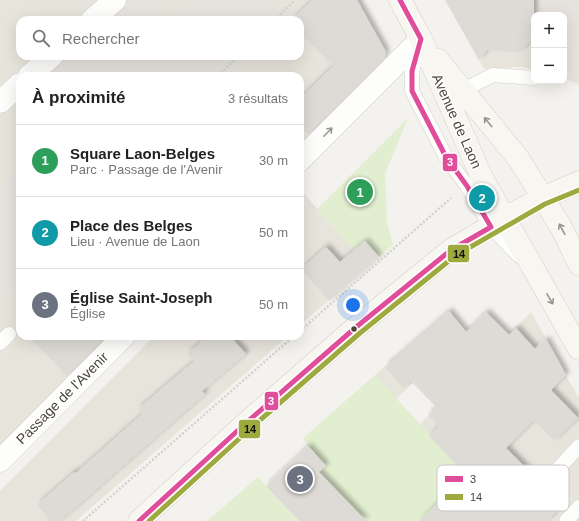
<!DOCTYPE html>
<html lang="fr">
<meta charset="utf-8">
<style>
:root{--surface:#fff;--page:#f2f2f2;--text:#222;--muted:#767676;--line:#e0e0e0;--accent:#ea580c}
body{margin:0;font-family:Helvetica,sans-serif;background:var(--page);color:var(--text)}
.controls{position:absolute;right:12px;top:12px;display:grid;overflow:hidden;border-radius:8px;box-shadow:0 4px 16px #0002}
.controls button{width:36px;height:36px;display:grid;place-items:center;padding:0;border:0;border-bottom:1px solid var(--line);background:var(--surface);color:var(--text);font:20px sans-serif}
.you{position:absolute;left:353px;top:305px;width:14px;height:14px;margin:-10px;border:3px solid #fff;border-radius:50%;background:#1a73e8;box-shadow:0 0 0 6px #1a73e833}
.badge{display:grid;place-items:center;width:26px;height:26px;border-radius:50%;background:var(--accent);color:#fff;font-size:13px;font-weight:700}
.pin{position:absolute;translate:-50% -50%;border:2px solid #fff;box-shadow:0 1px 4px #0006}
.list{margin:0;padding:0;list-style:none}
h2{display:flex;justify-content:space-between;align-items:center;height:52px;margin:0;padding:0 16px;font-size:17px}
h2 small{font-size:13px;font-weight:400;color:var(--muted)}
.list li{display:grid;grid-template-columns:26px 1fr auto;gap:12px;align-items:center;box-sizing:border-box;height:72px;padding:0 16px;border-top:1px solid var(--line)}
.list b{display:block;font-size:15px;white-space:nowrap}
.list p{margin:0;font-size:13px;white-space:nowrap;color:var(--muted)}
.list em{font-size:13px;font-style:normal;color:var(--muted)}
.icon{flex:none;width:22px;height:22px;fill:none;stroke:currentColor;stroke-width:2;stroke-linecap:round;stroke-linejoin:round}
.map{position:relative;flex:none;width:579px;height:521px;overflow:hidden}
.search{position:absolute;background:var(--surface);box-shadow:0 4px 16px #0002;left:16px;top:16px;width:288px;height:44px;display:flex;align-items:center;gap:10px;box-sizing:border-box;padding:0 14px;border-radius:12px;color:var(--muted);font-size:15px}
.panel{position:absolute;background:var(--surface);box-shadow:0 4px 16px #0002;left:16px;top:72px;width:288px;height:268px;border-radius:12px}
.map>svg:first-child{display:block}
</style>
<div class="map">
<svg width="579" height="521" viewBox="0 0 579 521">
<defs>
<filter id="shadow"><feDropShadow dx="3.5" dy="-3.5" stdDeviation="2" flood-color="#0004"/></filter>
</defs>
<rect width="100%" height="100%" fill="#f4f2ee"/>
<g fill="#e7e4dc">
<path d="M0 0H104L81 20H20V56H41L0 92Z"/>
<path d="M126 0H357L386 52 382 65 300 147V76H41L63 56H300V20H104Z"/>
<path d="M445 0H579V85L564 78V15H534V70L521 67 484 69Z"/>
<path d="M20 94V336H112L0 449V112Z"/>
<path d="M300 189 354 250 365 241 379 257 300 325Z"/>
<path d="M449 311 466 332 396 399 375 375Z"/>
<path d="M531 312 545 337 436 444 419 425Z"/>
<path d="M154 336H288L76 521H0V491Z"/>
<path d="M566 375 579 398V521H419Z"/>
</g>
<g fill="#e1eecf">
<path d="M408 118 385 174 387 221 393 245 379 257 365 241 354 250 317 209Z"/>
<path d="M375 375 466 475 419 521H366L319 472 326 465 308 446 303 438Z"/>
<path d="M258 477 299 521H207Z"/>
</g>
<g fill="#e6e3df">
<path d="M126 0H146L168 20H104Z"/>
<path d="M193 0H267L284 17 281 20H173Z"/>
<path d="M531 0H579V46L564 33V15H544Z"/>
<path d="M63 56H246L225 76H41Z"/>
<path d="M20 168V279L0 299V188Z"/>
</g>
<g fill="#dedbd6" filter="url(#shadow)">
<path d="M312 0H357L386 52 384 59 308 134 300 126V99L333 66 300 33V20H292Z"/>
<path d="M445 0H534V38L519 52 487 50 479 60Z"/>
<path d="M365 241 379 257 329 301 301 269 326 247 340 262Z"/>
<path d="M449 311 466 332 486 312 509 335 516 328 535 349 546 339 566 375 551 390 578 418 554 441 534 420 506 448 537 479 531 488 533 496 538 498 545 496 558 510 547 521H419L466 475 429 436 439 426 428 415 436 407 411 381 403 388 385 367Z"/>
<path d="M28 336H106L67 376Z"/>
<path d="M207 336H230L246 354 202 391 205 394 74 509 59 521H51L37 505 74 472 76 473 142 414 138 409 194 361 187 354Z"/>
<path d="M308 446 326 466 319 472 366 521H299L266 486Z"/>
</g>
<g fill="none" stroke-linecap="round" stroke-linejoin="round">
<defs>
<g id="service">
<path d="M420 43 412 71V91L446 157 467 186 491 227 519 256"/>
<path d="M463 90 493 75 534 78"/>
<path d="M0 343 9 334"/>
<path d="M539 490 579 446"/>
<path d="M566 521 579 507"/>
</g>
<g id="minor">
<path d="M92 20 115 0"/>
<path d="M29 76 52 56"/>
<path d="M0 102 20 84"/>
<path d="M300 160 421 39"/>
<path d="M0 461 124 336"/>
</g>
<g id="secondary">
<path d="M400 0 421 39 482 178 579 349"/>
<path d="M438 60 518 158 561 227 579 264"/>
<path d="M139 521 246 423 355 328 451 250 505 218 542 198 579 182"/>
</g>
</defs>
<use href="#service" stroke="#d2d0cb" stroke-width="15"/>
<use href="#minor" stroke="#d2d0cb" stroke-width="23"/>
<use href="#secondary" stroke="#d3cfc5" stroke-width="23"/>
<g stroke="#d3d2cc" stroke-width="2.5" stroke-dasharray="2 2" stroke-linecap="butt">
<path d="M275 20 295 0"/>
<path d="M218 76 238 56"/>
<path d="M300 331 451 198"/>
<path d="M83 521 294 336"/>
</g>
<use href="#service" stroke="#fdfdfc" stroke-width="14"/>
<use href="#minor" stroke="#fdfdfc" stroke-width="22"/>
<use href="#secondary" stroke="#f7f6f1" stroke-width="22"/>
<defs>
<path id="bus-1" d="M139 521 246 423 355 328 451 250 491 227 467 186 446 157 412 91V71L421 39 400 0"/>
<path id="bus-2" d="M149 521 251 428 360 333 455 256 545 204 579 190"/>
</defs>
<use href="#bus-1" stroke="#fff" stroke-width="8"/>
<use href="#bus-2" stroke="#fff" stroke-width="8"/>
<use href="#bus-1" stroke="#e04d9a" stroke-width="5"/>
<use href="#bus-2" stroke="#9eaa3f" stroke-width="5"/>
</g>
<defs><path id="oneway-shaft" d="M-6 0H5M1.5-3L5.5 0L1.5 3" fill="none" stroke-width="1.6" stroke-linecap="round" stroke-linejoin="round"/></defs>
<g stroke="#98948c">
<use href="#oneway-shaft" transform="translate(488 122) rotate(-129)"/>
<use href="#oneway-shaft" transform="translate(562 229) rotate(-118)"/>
<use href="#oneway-shaft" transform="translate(550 299) rotate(60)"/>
</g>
<use stroke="#9b9791" href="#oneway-shaft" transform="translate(328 132) rotate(-45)"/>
<circle fill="#4b4439" stroke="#fff" stroke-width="1.5" cx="354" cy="329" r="3.5"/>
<g text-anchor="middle" stroke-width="3" stroke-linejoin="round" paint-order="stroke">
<g font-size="14" fill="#4b4439" stroke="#fff">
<text transform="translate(457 121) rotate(66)" y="5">Avenue de Laon</text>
<text transform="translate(62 398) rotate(-45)" y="5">Passage de l'Avenir</text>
</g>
</g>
<rect x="437" y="465" width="132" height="46" rx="6" fill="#fff" stroke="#c9c7c4" stroke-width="1"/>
<rect x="445" y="476" width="18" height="6" fill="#e04d9a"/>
<rect x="445" y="494" width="18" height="6" fill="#9eaa3f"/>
<g font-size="11" fill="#4b4439">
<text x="470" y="483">3</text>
<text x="470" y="501">14</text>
</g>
<g stroke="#fff" stroke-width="1.5">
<rect x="442" y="153" width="16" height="19" rx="4" fill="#e04d9a"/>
<rect x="447" y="244" width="23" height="19" rx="4" fill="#9eaa3f"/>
<rect x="264" y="391" width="15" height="20" rx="4" fill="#e04d9a"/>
<rect x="238" y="419" width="23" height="20" rx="4" fill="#9eaa3f"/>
</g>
<g font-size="11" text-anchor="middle" font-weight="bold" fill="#fff">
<text x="450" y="166">3</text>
<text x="271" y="405">3</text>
</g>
<g font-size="11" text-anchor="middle" font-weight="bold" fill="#111">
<text x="459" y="258">14</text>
<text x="250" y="433">14</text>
</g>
</svg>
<div class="controls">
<button>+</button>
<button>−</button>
</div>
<div class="you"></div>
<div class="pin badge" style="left:360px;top:192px;background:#2e9e5b">1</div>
<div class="pin badge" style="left:482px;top:198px;background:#0f9aa8">2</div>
<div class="pin badge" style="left:300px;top:479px;background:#6b7280">3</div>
<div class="search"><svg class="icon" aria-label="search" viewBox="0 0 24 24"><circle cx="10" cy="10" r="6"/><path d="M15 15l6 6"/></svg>Rechercher</div>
<section class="panel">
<h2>À proximité<small>3 résultats</small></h2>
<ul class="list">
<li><span class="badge" style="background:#2e9e5b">1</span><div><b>Square Laon-Belges</b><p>Parc · Passage de l'Avenir</p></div><em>30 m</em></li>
<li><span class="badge" style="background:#0f9aa8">2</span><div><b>Place des Belges</b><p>Lieu · Avenue de Laon</p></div><em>50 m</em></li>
<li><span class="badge" style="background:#6b7280">3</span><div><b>Église Saint-Joseph</b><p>Église</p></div><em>50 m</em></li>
</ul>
</section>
</div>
